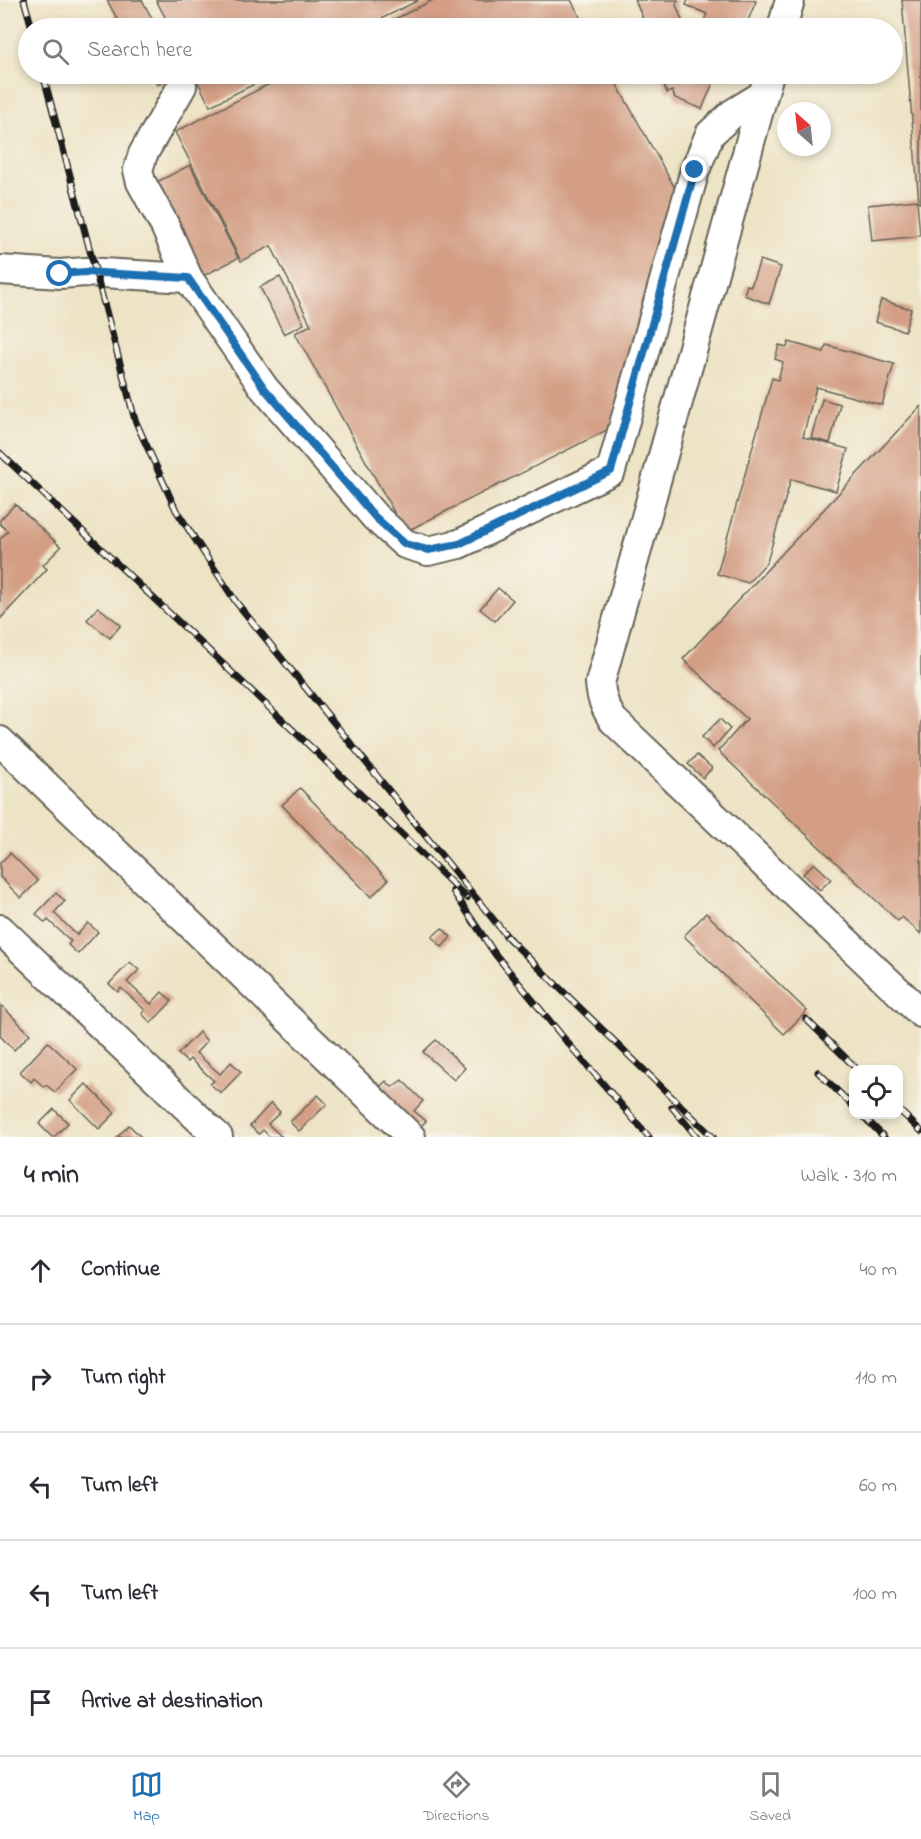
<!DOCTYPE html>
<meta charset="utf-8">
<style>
:root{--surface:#fff;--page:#f2f2f3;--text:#2b2b33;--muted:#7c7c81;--line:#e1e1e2;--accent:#1f6fb2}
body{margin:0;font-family:"Indie Flower",sans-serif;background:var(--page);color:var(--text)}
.controls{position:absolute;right:18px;bottom:18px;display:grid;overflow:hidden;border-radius:12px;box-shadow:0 3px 9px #0003}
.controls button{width:54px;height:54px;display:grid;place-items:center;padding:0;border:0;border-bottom:2px solid var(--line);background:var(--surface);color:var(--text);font:30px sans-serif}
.compass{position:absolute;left:777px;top:102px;width:54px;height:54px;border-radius:50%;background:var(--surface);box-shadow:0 3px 9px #0003;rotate:333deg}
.stop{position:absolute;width:18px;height:18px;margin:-14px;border:4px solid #1f6fb2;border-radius:50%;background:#fff}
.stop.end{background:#1f6fb2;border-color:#fff;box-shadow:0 2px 6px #0008}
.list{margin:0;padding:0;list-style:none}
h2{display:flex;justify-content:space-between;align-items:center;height:78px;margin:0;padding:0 24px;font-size:26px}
h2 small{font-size:20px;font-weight:400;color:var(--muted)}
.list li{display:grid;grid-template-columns:39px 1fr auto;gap:18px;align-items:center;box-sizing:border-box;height:108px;padding:0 24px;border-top:2px solid var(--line)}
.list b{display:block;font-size:22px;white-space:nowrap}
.list em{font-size:20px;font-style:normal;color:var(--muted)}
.icon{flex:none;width:33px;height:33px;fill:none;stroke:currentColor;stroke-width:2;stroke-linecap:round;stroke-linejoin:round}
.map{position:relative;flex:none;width:921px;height:1137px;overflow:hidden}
.search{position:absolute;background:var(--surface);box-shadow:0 3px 9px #0003;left:18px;right:18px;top:18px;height:66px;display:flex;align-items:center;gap:15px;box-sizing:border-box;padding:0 21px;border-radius:33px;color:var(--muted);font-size:22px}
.sheet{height:618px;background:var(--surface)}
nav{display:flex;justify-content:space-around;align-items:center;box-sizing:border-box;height:84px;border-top:2px solid var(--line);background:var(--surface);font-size:16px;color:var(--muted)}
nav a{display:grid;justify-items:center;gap:3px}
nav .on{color:var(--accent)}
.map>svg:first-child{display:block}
</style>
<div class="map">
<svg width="921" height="1137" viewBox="0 0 921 1137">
<rect width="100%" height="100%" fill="#f7f3e8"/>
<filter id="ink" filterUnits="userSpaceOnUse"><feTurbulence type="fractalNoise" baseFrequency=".0167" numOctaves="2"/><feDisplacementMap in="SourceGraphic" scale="12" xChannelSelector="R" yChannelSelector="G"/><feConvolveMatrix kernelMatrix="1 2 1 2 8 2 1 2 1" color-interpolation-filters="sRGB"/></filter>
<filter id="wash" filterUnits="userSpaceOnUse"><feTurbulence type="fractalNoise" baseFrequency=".008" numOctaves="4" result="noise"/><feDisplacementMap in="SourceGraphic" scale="24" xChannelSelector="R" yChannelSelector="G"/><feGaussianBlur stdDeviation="1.35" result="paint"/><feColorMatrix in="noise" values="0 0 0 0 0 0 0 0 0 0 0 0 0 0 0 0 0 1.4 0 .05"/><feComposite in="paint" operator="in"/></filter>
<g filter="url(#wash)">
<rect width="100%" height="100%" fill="#ede3c5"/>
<g id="blocks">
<g fill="#d39e84">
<path d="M107 0H142L157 28H122Z"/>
<path d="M156 0H419L363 28H171Z"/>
<path d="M433 0H571L586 28H377Z"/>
<path d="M635 0H678L676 5 685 28H647Z"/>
<path d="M688 0H753L756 1 745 28H705L708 21 704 20 707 14 686 5Z"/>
<path d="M902 0H921V203H919Z"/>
<path d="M152 74H179L157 85Z"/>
<path d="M194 74H275L210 106Z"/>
<path d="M289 74H611L681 199 609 429 405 532 295 333 311 325 271 246 241 261 175 132Z"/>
<path d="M662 74H709L713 83 702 109 675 98 672 91 667 93 660 75Z"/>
<path d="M190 165 238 258 201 277 153 184Z"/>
<path d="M917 200 920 236 872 241 868 205Z"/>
<path d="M760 260 781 267 769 304 744 295 747 285 751 286Z"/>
<path d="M280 277 304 324 284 334 260 287Z"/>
<path d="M881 300 911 309 905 331 875 322Z"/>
<path d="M789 342 824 352 826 345 894 364 882 405 816 387 803 437 848 449 836 491 791 479 767 562 748 583 717 574 772 378 778 380 783 362 775 359 779 345 787 347Z"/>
<path d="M822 399 840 404 830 443 811 438Z"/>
<path d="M921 406V934L902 917 898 921 718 751 747 719 683 659Z"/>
<path d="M15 504 61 547 43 565 47 569 0 619V539L8 531 0 524V520Z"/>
<path d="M498 588 513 600 495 621 480 609Z"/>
<path d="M98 607 121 625 110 638 87 620Z"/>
<path d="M720 719 730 729 713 748 702 737Z"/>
<path d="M697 755 712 768 703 778 688 764Z"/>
<path d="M300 788 388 880 371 897 282 805Z"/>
<path d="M10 853 38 881 21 898 0 877V863Z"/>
<path d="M814 863 831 879 820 890 803 874Z"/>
<path d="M56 893 65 901 54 913 77 935 88 923 98 932 78 954 68 945 71 941 48 920 45 923 36 914Z"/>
<path d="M706 913 807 1011 784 1034 684 936Z"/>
<path d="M442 928 451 937 442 947 432 937Z"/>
<path d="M130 962 139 970 127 982 151 1004 162 992 172 1001 151 1023 142 1014 145 1010 121 988 118 992 109 984Z"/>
<path d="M1 1005 30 1034 14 1050 0 1036Z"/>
<path d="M199 1032 207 1041 196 1053 220 1074 231 1062 241 1072 221 1093 210 1084 214 1081 190 1059 187 1062 178 1054Z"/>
<path d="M436 1040 465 1068 454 1080 423 1052Z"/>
<path d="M48 1042 77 1069 55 1092 46 1085 44 1087 34 1078 31 1082 20 1072Z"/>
<path d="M402 1080 423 1101 414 1111 426 1121 412 1135 371 1095 386 1081 392 1087Z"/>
<path d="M86 1084 115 1113 99 1129 70 1100Z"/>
<path d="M318 1095 327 1104 299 1131 290 1122Z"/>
<path d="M271 1103 280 1112 268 1124 282 1137H270L263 1130 259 1134 250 1126Z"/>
<path d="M54 1109 68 1123 54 1137H52L39 1124Z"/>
<path d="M129 1125 141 1137H117Z"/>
</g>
</g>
</g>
<g filter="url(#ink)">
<use href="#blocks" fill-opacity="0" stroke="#656257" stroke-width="1.5"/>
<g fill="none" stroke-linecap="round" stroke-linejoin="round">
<defs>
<g id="minor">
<path d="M782 28 790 0"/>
<path d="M769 74 600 683C601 698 605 707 613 720L921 1013"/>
<path d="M182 86 143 154 138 170 141 182 165 226 188 278 264 388 375 517 405 544 428 551 459 544 611 471 695 170 710 134 732 114 763 95"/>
<path d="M0 270 60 274 85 272 188 278"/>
<path d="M0 741 411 1137"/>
<path d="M0 929 218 1137"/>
</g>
</defs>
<use href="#minor" stroke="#656257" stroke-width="32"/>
<use href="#minor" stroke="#fff" stroke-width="28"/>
<defs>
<g id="rail">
<path d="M24 0 32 28"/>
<path d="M43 74 135 420 176 510 236 602 510 940"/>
<path d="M0 453 352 786 467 898"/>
<path d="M453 891 495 954 567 1042 649 1137"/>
<path d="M506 936 713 1137"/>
<path d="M806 1019 858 1070"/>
<path d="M818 1072 854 1107"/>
<path d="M672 1107 697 1137"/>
<path d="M898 1109 921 1131"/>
<path d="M861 1114 884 1137"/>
</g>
</defs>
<use href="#rail" stroke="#1c1c1c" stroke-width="7"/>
<use href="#rail" stroke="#f7f3e8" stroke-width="4.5" stroke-dasharray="14" stroke-linecap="butt"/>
</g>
</g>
<g fill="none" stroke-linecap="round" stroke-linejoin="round" filter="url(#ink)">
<path stroke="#1f6fb2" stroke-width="8" d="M60 274 85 272 188 278 264 388 375 517 405 544 428 550 459 544 611 471 695 170"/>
</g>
</svg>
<div class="controls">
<button><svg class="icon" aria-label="locate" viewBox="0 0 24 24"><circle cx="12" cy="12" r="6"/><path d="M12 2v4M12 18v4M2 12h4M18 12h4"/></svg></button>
</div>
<svg class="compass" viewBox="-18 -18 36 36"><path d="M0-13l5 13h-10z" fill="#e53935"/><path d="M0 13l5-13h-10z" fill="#7c7c81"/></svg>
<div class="stop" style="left:60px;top:274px"></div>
<div class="stop end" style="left:695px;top:170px"></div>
<div class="search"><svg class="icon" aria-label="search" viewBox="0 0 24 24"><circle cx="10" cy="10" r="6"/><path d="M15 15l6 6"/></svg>Search here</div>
</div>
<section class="sheet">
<h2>4 min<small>Walk · 310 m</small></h2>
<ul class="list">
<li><svg class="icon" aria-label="ahead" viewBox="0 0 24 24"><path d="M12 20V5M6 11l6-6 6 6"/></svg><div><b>Continue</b></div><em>40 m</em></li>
<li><svg class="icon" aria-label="right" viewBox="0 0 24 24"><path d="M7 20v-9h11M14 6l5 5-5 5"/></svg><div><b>Turn right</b></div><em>110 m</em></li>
<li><svg class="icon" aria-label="left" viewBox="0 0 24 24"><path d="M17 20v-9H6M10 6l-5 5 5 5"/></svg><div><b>Turn left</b></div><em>60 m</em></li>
<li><svg class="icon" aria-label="left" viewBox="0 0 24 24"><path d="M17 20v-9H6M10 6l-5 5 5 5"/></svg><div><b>Turn left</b></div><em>100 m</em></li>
<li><svg class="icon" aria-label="arrive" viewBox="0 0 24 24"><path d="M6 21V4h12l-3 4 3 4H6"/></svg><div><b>Arrive at destination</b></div></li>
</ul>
</section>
<nav>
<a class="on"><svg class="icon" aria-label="map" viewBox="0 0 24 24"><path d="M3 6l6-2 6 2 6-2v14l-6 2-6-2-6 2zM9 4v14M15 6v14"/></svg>Map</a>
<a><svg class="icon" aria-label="directions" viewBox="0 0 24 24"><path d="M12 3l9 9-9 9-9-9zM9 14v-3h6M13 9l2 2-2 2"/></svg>Directions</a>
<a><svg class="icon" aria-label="saved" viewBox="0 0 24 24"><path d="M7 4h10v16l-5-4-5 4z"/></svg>Saved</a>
</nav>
